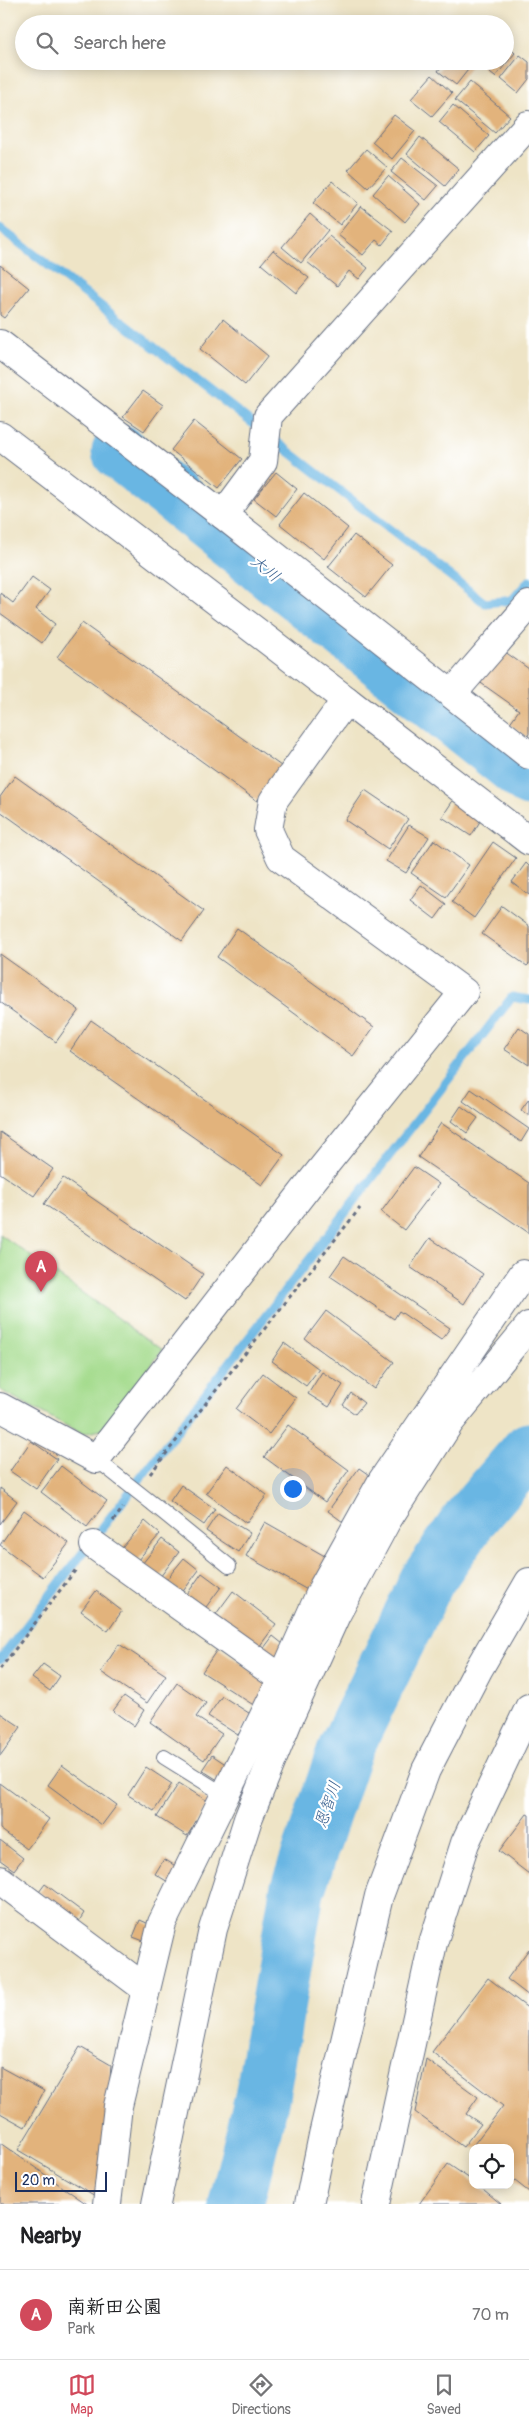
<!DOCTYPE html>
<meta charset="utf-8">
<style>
:root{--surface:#fff;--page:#f6f6f6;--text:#202124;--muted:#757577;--line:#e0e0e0;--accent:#d1495b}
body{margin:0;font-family:Pangolin,"Klee One",sans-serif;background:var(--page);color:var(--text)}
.controls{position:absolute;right:15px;bottom:15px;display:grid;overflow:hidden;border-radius:10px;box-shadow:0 2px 12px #0003}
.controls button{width:45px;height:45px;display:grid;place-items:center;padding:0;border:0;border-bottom:1px solid var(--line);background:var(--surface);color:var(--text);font:25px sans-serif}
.scale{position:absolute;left:15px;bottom:12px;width:92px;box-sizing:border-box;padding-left:5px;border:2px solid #1b2f5e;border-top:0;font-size:14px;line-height:18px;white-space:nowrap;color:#1b2f5e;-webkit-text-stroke:4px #fff;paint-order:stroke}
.you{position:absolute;left:292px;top:1488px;width:18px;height:18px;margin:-12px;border:4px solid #fff;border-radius:50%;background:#1a73e8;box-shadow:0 0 0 8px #1a73e833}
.badge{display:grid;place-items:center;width:32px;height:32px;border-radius:50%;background:var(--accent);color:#fff;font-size:16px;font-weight:700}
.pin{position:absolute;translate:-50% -41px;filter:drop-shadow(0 1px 2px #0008)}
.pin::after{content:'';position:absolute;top:26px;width:18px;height:15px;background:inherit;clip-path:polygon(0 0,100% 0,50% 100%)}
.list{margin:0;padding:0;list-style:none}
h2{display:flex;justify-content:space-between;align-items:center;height:65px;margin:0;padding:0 20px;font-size:21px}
h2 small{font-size:16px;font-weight:400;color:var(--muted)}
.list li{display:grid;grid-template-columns:32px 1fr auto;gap:15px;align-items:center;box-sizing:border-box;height:90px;padding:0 20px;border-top:1px solid var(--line)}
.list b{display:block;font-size:19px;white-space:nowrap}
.list p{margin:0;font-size:16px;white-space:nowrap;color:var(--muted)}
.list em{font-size:16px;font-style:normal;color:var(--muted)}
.icon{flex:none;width:28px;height:28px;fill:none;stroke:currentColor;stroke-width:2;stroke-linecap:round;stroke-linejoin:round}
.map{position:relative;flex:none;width:529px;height:2204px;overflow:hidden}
.search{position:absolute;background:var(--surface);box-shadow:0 2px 12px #0003;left:15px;right:15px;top:15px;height:55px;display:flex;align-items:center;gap:12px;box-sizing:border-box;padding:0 18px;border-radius:28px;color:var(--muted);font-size:19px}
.sheet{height:155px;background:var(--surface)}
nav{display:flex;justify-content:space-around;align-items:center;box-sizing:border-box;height:70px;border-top:1px solid var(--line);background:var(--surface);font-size:14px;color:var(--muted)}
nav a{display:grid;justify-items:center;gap:2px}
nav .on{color:var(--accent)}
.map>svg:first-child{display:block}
</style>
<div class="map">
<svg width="529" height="2204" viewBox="0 0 529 2204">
<rect width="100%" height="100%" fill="#fff"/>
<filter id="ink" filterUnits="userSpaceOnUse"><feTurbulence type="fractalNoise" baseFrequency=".02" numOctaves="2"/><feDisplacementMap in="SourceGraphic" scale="10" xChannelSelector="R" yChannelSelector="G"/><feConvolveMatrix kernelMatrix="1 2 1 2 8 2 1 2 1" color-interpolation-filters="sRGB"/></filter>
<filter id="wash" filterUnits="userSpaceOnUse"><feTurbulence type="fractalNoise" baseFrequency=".0096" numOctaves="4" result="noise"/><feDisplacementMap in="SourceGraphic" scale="20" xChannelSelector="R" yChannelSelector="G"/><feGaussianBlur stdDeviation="1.12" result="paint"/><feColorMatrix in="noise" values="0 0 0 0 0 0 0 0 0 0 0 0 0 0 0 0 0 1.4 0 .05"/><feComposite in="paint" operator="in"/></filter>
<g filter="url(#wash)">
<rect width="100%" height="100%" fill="#eee4c6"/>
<path fill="#a4db8d" stroke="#608576" d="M0 1234 162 1350 106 1429 82 1434 0 1390Z"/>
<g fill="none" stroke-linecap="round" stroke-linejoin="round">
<g stroke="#69b6e3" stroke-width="9">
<path d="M0 228 485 603 512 600 529 581"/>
<path d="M0 1660 512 997 529 1000"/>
</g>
<g stroke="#69b6e3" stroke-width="55">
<path d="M119 452 529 779"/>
<path d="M236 2204 262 2097 297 1891 344 1752 428 1579 472 1516 529 1450"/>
</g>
</g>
<g id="blocks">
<g fill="#e2b37c">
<path d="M505 44 515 53 495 77 481 66 484 61H505Z"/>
<path d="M520 55 529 62V79L518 93 501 79Z"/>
<path d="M445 61H475L456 85 438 71Z"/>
<path d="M432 75 452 93 432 116 411 99Z"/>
<path d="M470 82 510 116 495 133 455 100Z"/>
<path d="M453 105 489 136 475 152 439 122Z"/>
<path d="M394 115 415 131 392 159 372 142Z"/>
<path d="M420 137 459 169 445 186 407 154Z"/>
<path d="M366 149 387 167 368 188 348 170Z"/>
<path d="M402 158 438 186 426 200 391 172Z"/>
<path d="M388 176 420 204 405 222 373 194Z"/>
<path d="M332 181 358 203 340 225 313 203Z"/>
<path d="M361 206 393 231 382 245 376 240 363 255 338 235Z"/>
<path d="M310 214 328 230 301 263 282 247Z"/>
<path d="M329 236 368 268 359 279 349 271 337 286 307 262Z"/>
<path d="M273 250 309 278 296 293 261 264Z"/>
<path d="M0 265 29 288 4 318 0 315Z"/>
<path d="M223 319 268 356 245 385 200 349Z"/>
<path d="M143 391 163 405 144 431 123 417Z"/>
<path d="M194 421 242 459 219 488 171 450Z"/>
<path d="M276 472 297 489 276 516 254 499Z"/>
<path d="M304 493 348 528 324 559 280 524Z"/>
<path d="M354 535 392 565 366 597 328 567Z"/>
<path d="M32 577 50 590 36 609 55 624 42 643 0 613V593L13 603Z"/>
<path d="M82 623 281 766 257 801 57 657Z"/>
<path d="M501 649 529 669V734L527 737 509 724 519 710 478 681Z"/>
<path d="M15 776 204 911 182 941 0 811V797Z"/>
<path d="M365 790 408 819 388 849 345 820Z"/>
<path d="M454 799 482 818 471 836 442 817Z"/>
<path d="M409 825 429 837 406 873 386 861Z"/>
<path d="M434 840 469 865 446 897 411 873Z"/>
<path d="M493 842 516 858 474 918 452 902Z"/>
<path d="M526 863 529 866V895L512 882Z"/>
<path d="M421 885 446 904 435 919 410 900Z"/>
<path d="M502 906 529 926V964L527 966 482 934Z"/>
<path d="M237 928 374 1027 353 1056 217 957Z"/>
<path d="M0 954 79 1010 56 1042 0 1002Z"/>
<path d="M91 1020 284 1155 262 1185 70 1051Z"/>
<path d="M519 1027 529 1034V1065L504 1049Z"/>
<path d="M471 1089 529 1129 521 1142 463 1101Z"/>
<path d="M529 1099V1116L521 1110Z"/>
<path d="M461 1106 478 1118 467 1133 451 1121Z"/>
<path d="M441 1123 529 1183V1233L418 1157Z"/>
<path d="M0 1132 53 1169 34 1196 0 1173Z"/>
<path d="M414 1167 439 1184 404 1230 381 1212Z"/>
<path d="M63 1178 203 1274 185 1301 44 1204Z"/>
<path d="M430 1238 483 1274 464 1304 410 1267Z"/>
<path d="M344 1256 450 1328 441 1340 399 1311 394 1319 330 1276Z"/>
<path d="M326 1311 394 1362 374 1389 305 1339Z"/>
<path d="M284 1343 319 1369 306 1386 272 1361Z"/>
<path d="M322 1372 343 1385 329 1407 308 1394Z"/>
<path d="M263 1373 296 1398 269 1434 236 1409Z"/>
<path d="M351 1393 364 1403 355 1414 343 1405Z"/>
<path d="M288 1425 349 1470 325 1502 264 1457Z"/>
<path d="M31 1441 57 1459 36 1489 10 1471Z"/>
<path d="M227 1465 267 1495 246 1523 206 1493Z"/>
<path d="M61 1466 107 1501 87 1527 41 1492Z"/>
<path d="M359 1468 375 1479 343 1522 328 1511Z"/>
<path d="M181 1485 215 1509 204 1525 170 1501Z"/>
<path d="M0 1488 17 1501 0 1524Z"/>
<path d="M24 1510 69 1543 43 1577 0 1545Z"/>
<path d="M218 1513 250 1533 238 1552 206 1531Z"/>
<path d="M145 1521 160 1534 137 1561 122 1548Z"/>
<path d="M265 1522 330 1559 311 1592 246 1556Z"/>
<path d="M162 1539 179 1552 160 1577 142 1564Z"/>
<path d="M184 1558 199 1570 181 1594 165 1581Z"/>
<path d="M202 1573 221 1587 203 1611 185 1597Z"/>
<path d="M96 1591 122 1611 108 1631 81 1611Z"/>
<path d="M233 1591 276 1624 259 1647 216 1614Z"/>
<path d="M273 1636 288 1648 276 1663 261 1652Z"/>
<path d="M119 1644 166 1675 147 1703 101 1672Z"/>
<path d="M218 1648 270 1683 255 1706 202 1672Z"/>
<path d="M43 1664 60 1676 50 1691 32 1678Z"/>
<path d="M177 1683 206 1703 196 1717 222 1734 204 1760 150 1722Z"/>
<path d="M124 1696 144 1710 134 1726 113 1711Z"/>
<path d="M222 1696 252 1715 238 1735 208 1716Z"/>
<path d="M0 1713 21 1727 0 1756Z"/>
<path d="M212 1755 233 1769 224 1784 202 1770Z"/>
<path d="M62 1765 117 1805 102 1825 48 1785Z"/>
<path d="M146 1767 172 1784 154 1811 128 1795Z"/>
<path d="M0 1783 49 1819 27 1849 0 1829Z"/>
<path d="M179 1783 209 1802 187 1836 157 1817Z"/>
<path d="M527 1814 529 1815V1874L499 1851Z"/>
<path d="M0 1840 23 1858 14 1870 0 1860Z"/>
<path d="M164 1859 182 1870 173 1885 155 1874Z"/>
<path d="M45 1884 84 1913 79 1921 39 1892Z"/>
<path d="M140 1920 156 1927 149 1943 133 1937Z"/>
<path d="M529 1949V1996L507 1979Z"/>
<path d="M488 1978 529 2009V2192L510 2177V2148H471L503 2106 432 2052Z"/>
<path d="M80 2047 111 2065 102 2200 18 2150Z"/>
<path d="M426 2059 478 2097 466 2114 481 2124 463 2147 415 2112Z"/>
<path d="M0 2067 44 2091 25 2127 0 2113Z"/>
<path d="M0 2143 87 2204H0Z"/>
<path d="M448 2164 473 2181V2185H478L501 2204H419Z"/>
</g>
</g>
</g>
<g filter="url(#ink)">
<use href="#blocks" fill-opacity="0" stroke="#656e82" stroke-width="1"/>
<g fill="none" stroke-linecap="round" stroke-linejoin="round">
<defs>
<g id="service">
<path d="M96 1459 120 1478"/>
<path d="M153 1504 229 1566"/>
<path d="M164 1757 225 1795"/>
</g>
<g id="minor">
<path d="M0 344 223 515 529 755"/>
<path d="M223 515 263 461 268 416 528 125"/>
<path d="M452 694 529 605"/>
<path d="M346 700 529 841"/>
<path d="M94 1545 282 1679"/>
<path d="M0 1880 146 1989"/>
<path d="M107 2204 118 2106 162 1923 282 1679 323 1587 382 1481 523 1274 529 1277"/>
<path d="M156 2204 213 1929 248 1819 290 1716 336 1615 386 1522 450 1422 529 1326"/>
<path d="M309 2204 323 2135 379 1896 426 1770 478 1670 529 1582"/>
</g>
<g id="tertiary">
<path d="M0 436 346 700 273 801 268 830 281 858 464 992 308 1186 96 1459 0 1407"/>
<path d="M376 2204 433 1943 465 1843 529 1708"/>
</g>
</defs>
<use href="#service" stroke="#656e82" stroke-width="16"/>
<use href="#minor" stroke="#656e82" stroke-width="30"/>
<use href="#tertiary" stroke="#656e82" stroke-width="30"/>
<g stroke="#656e82" stroke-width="3" stroke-dasharray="4 4" stroke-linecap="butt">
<path d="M150 1474 360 1208"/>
<path d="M113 1521 123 1508"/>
<path d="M0 1669 77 1568"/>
</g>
<use href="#service" stroke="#fff" stroke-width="14"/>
<use href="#minor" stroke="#fff" stroke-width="28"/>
<use href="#tertiary" stroke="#fff" stroke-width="28"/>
<defs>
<path id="service-bridge" d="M120 1478 153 1504"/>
</defs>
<use href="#service-bridge" stroke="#656e82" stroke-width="16" stroke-linecap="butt"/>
<use href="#service-bridge" stroke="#fff" stroke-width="14"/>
</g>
</g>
<g text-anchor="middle" stroke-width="4.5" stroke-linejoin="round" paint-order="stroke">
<g font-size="16" font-style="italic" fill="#365e8d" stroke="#fff">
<text transform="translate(266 568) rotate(39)" y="6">大川</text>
<text transform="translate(327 1804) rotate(-71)" y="6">恩智川</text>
</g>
</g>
</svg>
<div class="controls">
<button><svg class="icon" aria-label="locate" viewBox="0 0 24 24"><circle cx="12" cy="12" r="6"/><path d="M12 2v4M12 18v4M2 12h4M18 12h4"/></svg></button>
</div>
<div class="scale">20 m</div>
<div class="you"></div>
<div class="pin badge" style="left:41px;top:1292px">A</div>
<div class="search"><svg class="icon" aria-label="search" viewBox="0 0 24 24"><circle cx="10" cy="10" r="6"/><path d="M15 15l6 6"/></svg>Search here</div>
</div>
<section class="sheet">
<h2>Nearby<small></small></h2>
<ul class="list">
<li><span class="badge">A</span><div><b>南新田公園</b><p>Park</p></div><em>70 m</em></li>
</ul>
</section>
<nav>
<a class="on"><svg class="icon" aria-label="map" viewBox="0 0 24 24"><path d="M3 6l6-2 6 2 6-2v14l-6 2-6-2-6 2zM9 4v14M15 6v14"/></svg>Map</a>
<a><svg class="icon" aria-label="directions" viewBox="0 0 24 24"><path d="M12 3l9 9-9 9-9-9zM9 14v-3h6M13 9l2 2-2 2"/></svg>Directions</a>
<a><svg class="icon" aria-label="saved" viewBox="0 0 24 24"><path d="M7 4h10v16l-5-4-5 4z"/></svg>Saved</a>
</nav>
